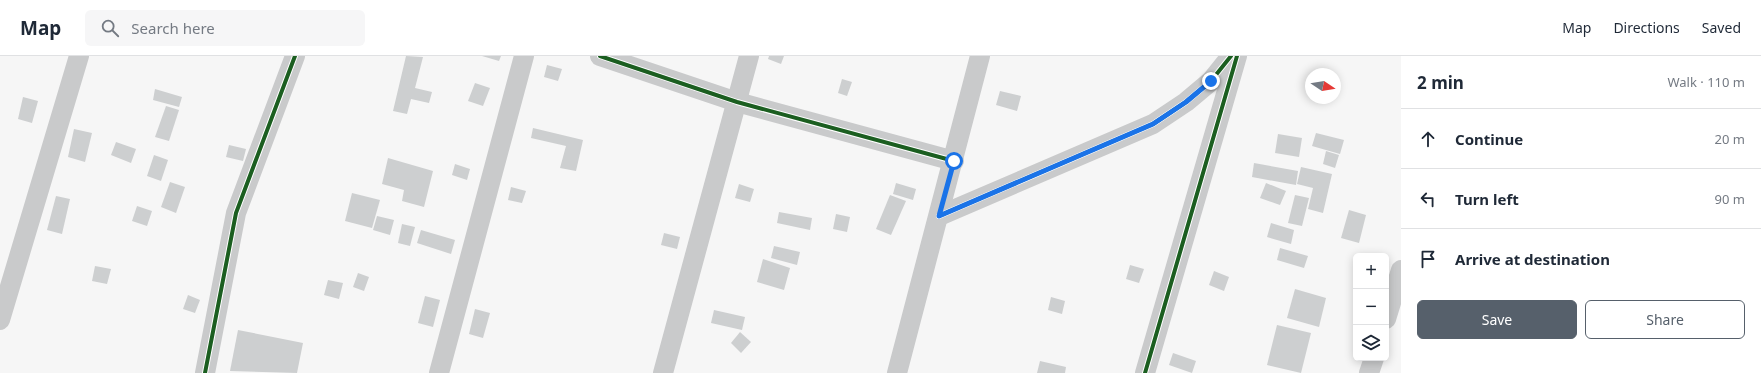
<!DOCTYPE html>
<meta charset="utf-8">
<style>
:root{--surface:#fff;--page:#f6f6f7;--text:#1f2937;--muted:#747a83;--line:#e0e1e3;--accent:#56606b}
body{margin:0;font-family:"Noto Sans",sans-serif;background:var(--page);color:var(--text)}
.controls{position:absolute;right:12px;bottom:12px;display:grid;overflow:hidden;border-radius:6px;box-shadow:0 2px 10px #0003}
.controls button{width:36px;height:36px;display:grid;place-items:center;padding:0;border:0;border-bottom:1px solid var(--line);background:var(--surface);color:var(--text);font:20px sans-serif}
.compass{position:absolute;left:1305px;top:12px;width:36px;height:36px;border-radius:50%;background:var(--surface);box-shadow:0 2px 10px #0003;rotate:102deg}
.stop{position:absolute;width:12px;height:12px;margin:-9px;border:3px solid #1a73e8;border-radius:50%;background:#fff}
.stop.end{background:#1a73e8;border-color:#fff;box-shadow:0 1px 4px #0008}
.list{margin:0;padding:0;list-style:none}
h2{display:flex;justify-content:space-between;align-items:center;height:52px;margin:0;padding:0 16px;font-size:17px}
h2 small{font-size:13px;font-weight:400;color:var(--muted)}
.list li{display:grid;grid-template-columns:26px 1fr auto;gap:12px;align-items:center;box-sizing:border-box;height:60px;padding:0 16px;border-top:1px solid var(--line)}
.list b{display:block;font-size:15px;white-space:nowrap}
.list em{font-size:13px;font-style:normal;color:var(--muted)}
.actions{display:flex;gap:8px;padding:12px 16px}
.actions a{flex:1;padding:9px 0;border:1px solid var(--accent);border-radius:6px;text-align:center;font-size:14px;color:var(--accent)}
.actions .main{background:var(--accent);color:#fff}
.icon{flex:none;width:22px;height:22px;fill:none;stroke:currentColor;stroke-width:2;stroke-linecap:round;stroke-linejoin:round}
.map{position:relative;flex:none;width:1401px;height:317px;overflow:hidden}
header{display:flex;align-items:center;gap:24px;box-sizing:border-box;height:56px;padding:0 20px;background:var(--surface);border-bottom:1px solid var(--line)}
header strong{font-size:19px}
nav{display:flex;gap:22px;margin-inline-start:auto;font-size:14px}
.search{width:280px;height:36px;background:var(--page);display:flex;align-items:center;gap:10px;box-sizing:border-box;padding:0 14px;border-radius:6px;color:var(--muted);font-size:15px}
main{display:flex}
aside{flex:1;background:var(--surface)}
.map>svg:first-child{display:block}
</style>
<header>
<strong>Map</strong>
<div class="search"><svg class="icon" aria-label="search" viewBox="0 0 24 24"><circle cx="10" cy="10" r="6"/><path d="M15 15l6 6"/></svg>Search here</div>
<nav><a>Map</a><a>Directions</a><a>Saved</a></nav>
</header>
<main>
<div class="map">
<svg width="1401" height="317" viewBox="0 0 1401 317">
<rect width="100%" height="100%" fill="#f6f6f6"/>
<g fill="#cdcfd0">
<path d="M406 0 423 1 415 32 432 36 429 47 411 43 407 58 393 55Z"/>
<path d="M482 0H501L499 5Z"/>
<path d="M769 0H784L781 8 768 3Z"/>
<path d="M547 9 562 13 558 25 544 21Z"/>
<path d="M842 23 852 26 847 40 838 37Z"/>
<path d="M475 27 490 32 483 50 468 45Z"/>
<path d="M155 33 182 41 179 51 153 44Z"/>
<path d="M1000 35 1021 40 1017 55 996 49Z"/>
<path d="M23 41 38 45 32 67 18 63Z"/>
<path d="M166 50 179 54 169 85 155 81Z"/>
<path d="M533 72 583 84 576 115 560 112 566 90 531 82Z"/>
<path d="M74 73 92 77 85 106 68 101Z"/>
<path d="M1316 77 1344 84 1340 98 1312 90Z"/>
<path d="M1278 78 1302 82 1299 101 1275 97Z"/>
<path d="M116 86 136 93 131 107 111 99Z"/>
<path d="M229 89 246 93 243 105 226 101Z"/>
<path d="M1326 95 1339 99 1335 112 1323 108Z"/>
<path d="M154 99 168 104 161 125 147 120Z"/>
<path d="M388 102 433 115 424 151 402 145 404 134 382 128Z"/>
<path d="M1254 107 1298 115 1296 129 1252 121Z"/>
<path d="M455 108 470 113 467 124 452 119Z"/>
<path d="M1301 111 1332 118 1323 157 1308 153 1313 132 1297 128Z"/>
<path d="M170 126 185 131 176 157 161 151Z"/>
<path d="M896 127 916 133 913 144 893 138Z"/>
<path d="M1266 127 1286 135 1280 149 1260 142Z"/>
<path d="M739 128 754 133 750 146 735 142Z"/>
<path d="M511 131 526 135 522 147 508 144Z"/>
<path d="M352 137 380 144 372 172 345 165Z"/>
<path d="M890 139 906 145 891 179 876 173Z"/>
<path d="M1295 139 1309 142 1302 170 1288 167Z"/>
<path d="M56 140 70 143 62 178 47 174Z"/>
<path d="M137 150 152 155 147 170 132 165Z"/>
<path d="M1349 154 1366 159 1359 187 1341 182Z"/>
<path d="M779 156 812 162 810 174 777 167Z"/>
<path d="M836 158 850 161 847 176 833 173Z"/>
<path d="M377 160 394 164 390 179 373 174Z"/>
<path d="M1271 167 1294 174 1291 188 1267 181Z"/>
<path d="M402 168 415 171 410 190 398 187Z"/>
<path d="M421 174 455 184 451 198 417 187Z"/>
<path d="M664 177 680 181 677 193 661 189Z"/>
<path d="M774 190 800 196 797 209 771 202Z"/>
<path d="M1280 192 1308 200 1304 212 1277 204Z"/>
<path d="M763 203 790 212 784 234 757 226Z"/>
<path d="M1130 209 1144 213 1139 227 1126 223Z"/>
<path d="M95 210 111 213 107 228 92 225Z"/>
<path d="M1214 215 1229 221 1224 235 1209 229Z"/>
<path d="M358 217 369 221 364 235 353 231Z"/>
<path d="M328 224 343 227 339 243 324 239Z"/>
<path d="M1295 233 1326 242 1319 271 1287 262Z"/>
<path d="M188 239 200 244 195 257 183 253Z"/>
<path d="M425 240 440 244 433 271 418 267Z"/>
<path d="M1051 241 1065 245 1062 258 1048 254Z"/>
<path d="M475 253 490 257 483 282 469 278Z"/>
<path d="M714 254 745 261 742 274 711 267Z"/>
<path d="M1277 269 1311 277 1301 317 1267 309Z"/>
<path d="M238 274 303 287 297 317 230 315Z"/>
<path d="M740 276 751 286 741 297 731 287Z"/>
<path d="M1173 297 1196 305 1192 317 1169 309Z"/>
<path d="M1040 305 1066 311 1065 317H1037Z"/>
</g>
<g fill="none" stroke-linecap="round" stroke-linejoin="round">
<g stroke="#c9cacb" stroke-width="20">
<path d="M600 0 737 46 954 105"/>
<path d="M939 160 1153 68 1186 46 1211 25 1231 0"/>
<path d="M1386 263 1401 214"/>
<path d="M0 264 79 0"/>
<path d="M205 317 236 157 295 0"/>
<path d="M439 317 524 0"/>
<path d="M663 317 749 0"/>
<path d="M897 317 980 0"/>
<path d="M1145 317 1237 0"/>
<path d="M1369 317 1374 302"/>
</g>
<defs>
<g id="cycleway">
<path d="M600 0 737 46 954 105"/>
<path d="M939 160 1153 68 1186 46 1211 25 1231 0"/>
<path d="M205 317 236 157 295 0"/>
<path d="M1145 317 1237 0"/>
</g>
</defs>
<use href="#cycleway" stroke="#fff" stroke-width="6"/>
<use href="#cycleway" stroke="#1b5e20" stroke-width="4"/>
</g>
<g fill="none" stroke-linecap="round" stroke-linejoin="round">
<path stroke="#1a73e8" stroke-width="5" d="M954 105 939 160 1153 68 1186 46 1211 25"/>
</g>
</svg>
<div class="controls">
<button>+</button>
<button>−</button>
<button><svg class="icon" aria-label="layers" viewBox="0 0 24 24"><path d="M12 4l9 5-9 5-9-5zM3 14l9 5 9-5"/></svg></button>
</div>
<svg class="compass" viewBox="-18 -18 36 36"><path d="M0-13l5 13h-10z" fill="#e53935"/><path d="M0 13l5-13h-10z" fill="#747a83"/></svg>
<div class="stop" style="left:954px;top:105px"></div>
<div class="stop end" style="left:1211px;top:25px"></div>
</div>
<aside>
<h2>2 min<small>Walk · 110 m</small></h2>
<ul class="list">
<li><svg class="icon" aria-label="ahead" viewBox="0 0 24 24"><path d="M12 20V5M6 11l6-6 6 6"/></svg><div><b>Continue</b></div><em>20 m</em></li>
<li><svg class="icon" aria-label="left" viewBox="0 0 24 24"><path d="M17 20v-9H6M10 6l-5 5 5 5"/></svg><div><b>Turn left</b></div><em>90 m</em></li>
<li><svg class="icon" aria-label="arrive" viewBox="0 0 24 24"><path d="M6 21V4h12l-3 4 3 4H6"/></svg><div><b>Arrive at destination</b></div></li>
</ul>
<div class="actions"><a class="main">Save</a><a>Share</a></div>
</aside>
</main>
